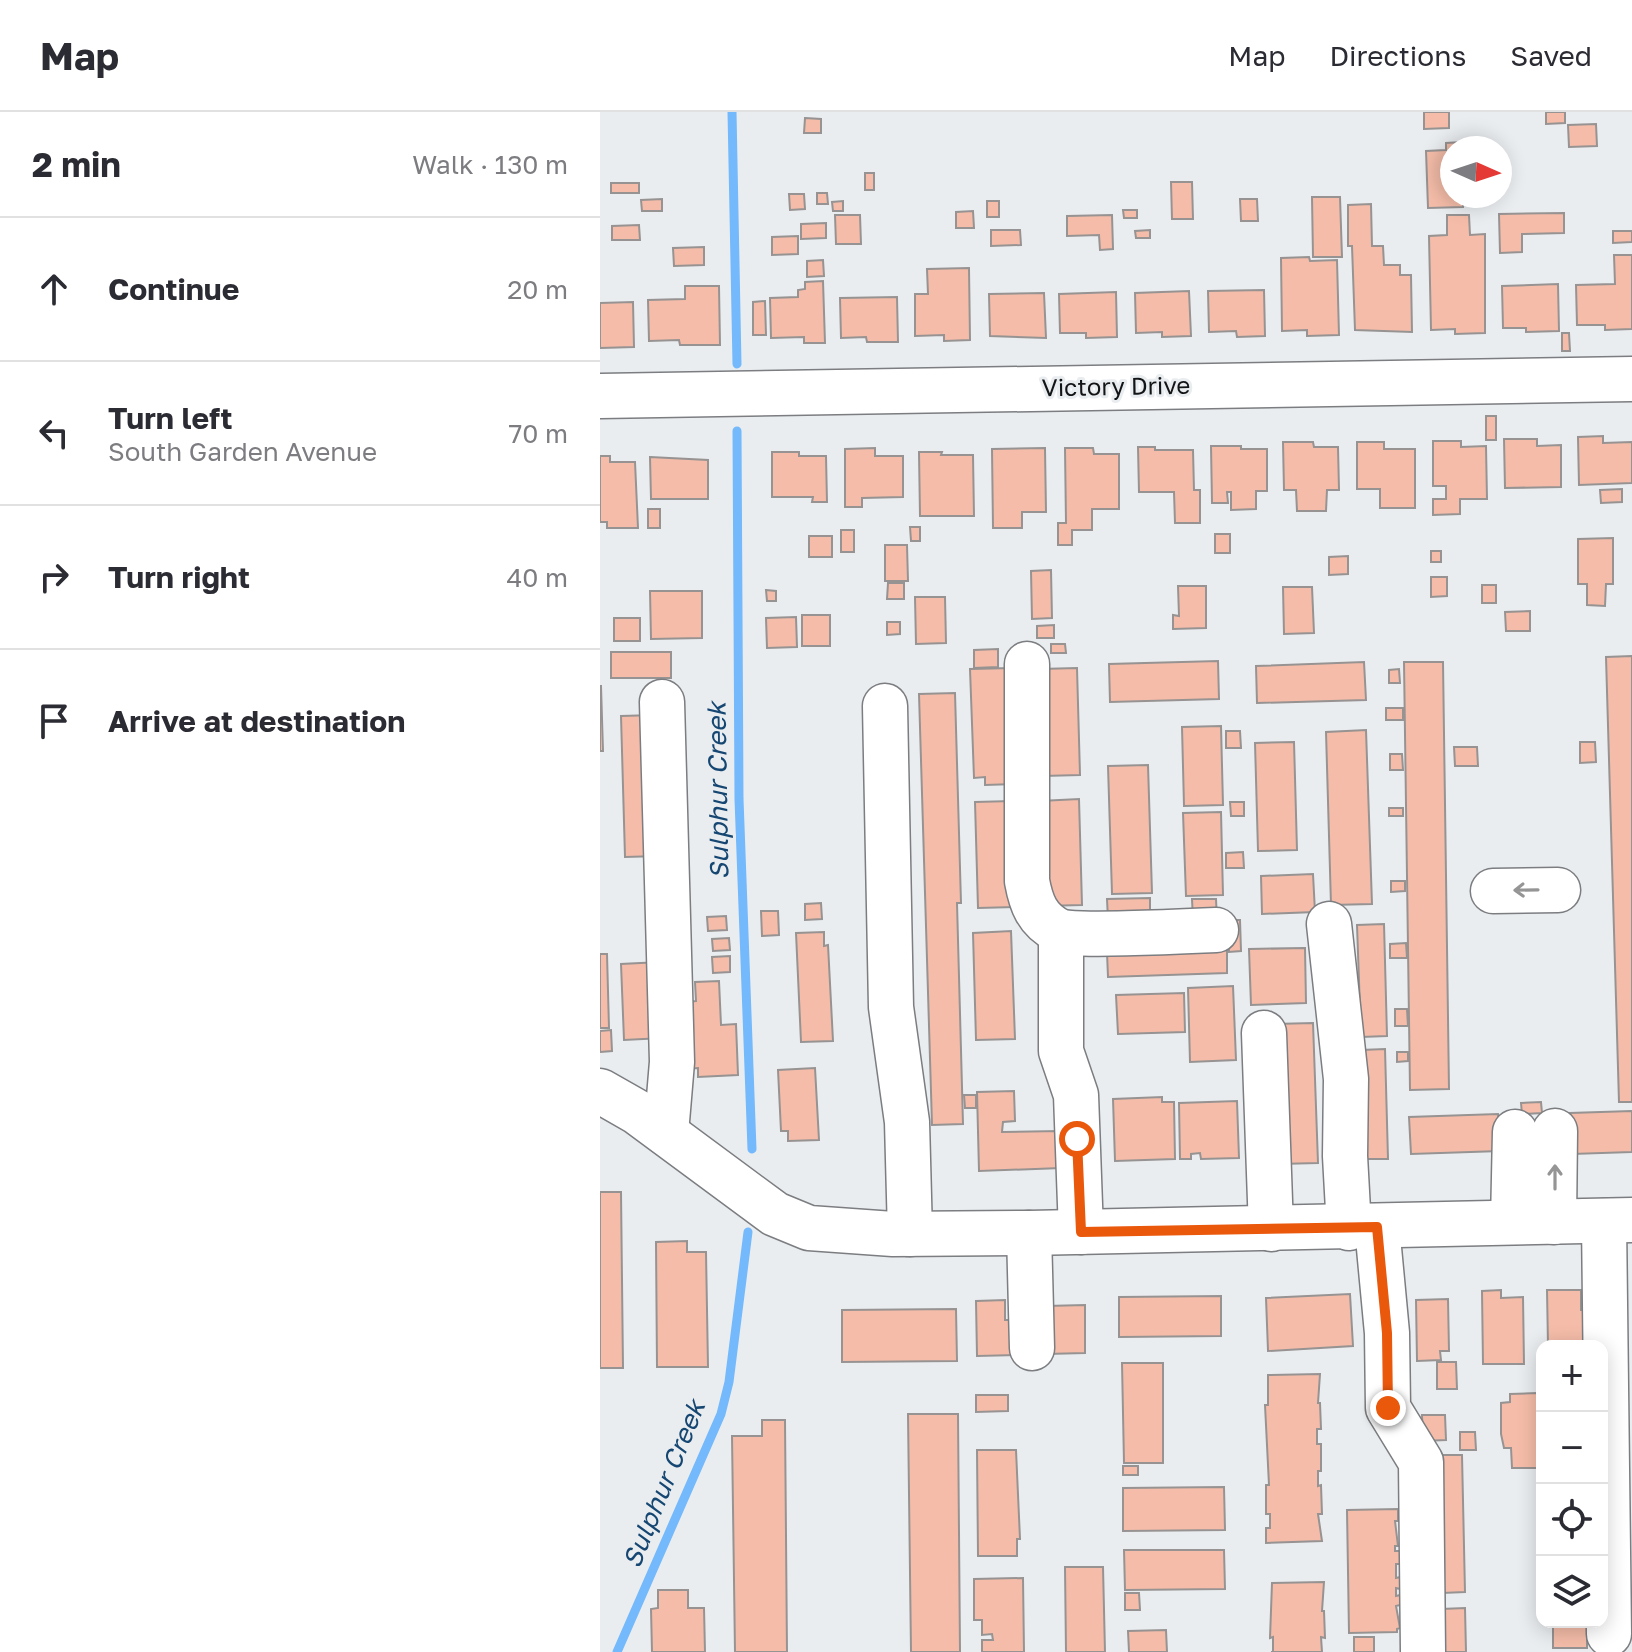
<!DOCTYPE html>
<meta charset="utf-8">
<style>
:root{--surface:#fff;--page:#f2f2f3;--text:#2b2b33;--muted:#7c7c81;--line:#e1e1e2}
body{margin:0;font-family:"Golos Text",sans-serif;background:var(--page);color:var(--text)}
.controls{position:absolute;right:24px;bottom:24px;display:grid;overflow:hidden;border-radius:16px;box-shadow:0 4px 20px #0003}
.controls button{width:72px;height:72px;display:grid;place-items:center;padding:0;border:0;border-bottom:2px solid var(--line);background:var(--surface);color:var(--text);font:40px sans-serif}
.compass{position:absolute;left:840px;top:24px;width:72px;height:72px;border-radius:50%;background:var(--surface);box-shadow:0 4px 20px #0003;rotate:93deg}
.stop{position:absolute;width:24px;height:24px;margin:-18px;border:6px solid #ea580c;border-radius:50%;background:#fff}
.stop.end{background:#ea580c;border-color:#fff;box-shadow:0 2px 8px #0008}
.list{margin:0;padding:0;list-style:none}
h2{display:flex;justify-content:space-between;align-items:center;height:104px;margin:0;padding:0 32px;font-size:34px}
h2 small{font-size:26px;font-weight:400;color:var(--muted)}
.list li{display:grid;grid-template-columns:52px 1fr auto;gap:24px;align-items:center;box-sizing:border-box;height:144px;padding:0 32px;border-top:2px solid var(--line)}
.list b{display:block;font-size:30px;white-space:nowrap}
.list p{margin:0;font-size:26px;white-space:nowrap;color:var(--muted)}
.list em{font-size:26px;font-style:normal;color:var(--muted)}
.icon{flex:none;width:44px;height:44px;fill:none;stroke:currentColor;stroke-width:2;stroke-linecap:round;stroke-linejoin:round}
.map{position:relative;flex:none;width:1032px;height:1540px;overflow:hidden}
header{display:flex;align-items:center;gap:48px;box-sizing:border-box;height:112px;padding:0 40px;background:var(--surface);border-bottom:2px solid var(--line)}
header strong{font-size:38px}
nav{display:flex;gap:44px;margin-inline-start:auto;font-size:28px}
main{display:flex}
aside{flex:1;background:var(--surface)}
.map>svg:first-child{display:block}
</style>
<header>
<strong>Map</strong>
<nav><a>Map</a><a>Directions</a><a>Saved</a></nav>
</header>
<main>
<aside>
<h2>2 min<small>Walk · 130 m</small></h2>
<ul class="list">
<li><svg class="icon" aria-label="ahead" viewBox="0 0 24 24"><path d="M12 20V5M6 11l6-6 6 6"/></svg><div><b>Continue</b></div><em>20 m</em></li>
<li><svg class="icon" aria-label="left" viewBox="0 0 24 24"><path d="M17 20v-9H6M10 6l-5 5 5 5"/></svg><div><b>Turn left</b><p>South Garden Avenue</p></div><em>70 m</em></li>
<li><svg class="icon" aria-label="right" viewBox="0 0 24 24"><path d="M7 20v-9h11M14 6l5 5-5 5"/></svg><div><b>Turn right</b></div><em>40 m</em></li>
<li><svg class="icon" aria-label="arrive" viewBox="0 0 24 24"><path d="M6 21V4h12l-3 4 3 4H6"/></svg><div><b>Arrive at destination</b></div></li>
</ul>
</aside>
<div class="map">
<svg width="1032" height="1540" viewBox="0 0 1032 1540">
<rect width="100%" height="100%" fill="#eaedf0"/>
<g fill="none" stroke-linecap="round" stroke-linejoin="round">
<g stroke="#74b9fb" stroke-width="9">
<path d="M132 0 137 252"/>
<path d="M137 319 139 687 152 1037"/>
<path d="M17 1540 121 1302 129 1270 148 1120"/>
</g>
</g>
<g fill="#f5bda9" stroke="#979392" stroke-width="2">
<path d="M824 0H849V16L824 17Z"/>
<path d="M946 0H965V11L946 12Z"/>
<path d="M205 6 221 7V21H204Z"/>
<path d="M996 12 997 34 969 35 968 13Z"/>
<path d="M862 30V36H852L850 72 852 84H863V95L828 96 826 39 846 38V31Z"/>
<rect x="265" y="61" width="9" height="17"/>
<path d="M571 70H592L593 107H572Z"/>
<rect x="11" y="71" width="28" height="10"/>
<path d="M217 81H227L228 92H217Z"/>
<path d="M189 82H204L205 97 190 98Z"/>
<path d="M712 85H740L742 145H713Z"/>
<path d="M62 87V99H42L41 88Z"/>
<path d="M640 87H657L658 109H641Z"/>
<path d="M243 89V99H233L232 90Z"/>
<rect x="387" y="89" width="12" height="16"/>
<path d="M771 92 772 134H783L784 153H800V163H811L812 220 755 218 752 134H748V93Z"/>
<path d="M523 98H537V106H524Z"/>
<path d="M373 99 374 116H356V100Z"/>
<path d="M964 101V121L922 122V140L900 141 899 102Z"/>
<path d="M235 103H260L261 132H236Z"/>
<path d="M512 103 513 137 500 138 499 123 467 124V104Z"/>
<path d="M847 103H869L870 123 885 122V221L855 222V217L831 218 829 124 847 123Z"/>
<path d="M226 111V126L201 127V112Z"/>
<path d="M39 113 40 128H12V114Z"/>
<path d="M391 118H420L421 133 391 134Z"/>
<path d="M550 118V126H536L535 119Z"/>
<path d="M1013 119H1032V130L1013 131Z"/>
<path d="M198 124V142L172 143V125Z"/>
<path d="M104 135V153L74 154 73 136Z"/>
<path d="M1014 143H1032V217L1005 218V213H977L976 173 1015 172Z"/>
<path d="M709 145 710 149 737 148 739 223 707 224V218L682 219 681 146Z"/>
<path d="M223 148 224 164 207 165V149Z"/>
<path d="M369 156 370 228 344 229V223L315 224V182H328L327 157Z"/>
<path d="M223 169 225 231H204V225L171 226 170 186 198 185V178L205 177V170Z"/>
<path d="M958 172 959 219 926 220V216H903L902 174Z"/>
<path d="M85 174H119L120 233H80L79 228 49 229 48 188 85 187Z"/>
<path d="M664 178 665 224 637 225 636 219 609 220 608 179Z"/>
<path d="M589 179 591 224 562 225V220L536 221 535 181Z"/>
<path d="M516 180 517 225 486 226V221H460L459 182Z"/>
<path d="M444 181 446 226 390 224 389 182Z"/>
<path d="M297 185 298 230H267L266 225 241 226 240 186Z"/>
<path d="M165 189 166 223H153V190Z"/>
<path d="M33 190 34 235 0 236V191Z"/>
<path d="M962 221H969L970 239H962Z"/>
<rect x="886" y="304" width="10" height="24"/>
<path d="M1003 324V331L1032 330V371L979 373 978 325Z"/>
<path d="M904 327H937V334L961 333V375L905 376Z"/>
<path d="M833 329H861V335L886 334 887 387H860V402L833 403V387H846V374H833Z"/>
<path d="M683 330H713L714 335H738L739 378H727L726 399H697L696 378H684Z"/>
<path d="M757 330H784V337H815V396H780V377H757Z"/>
<path d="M611 334H641V337H667V379H656V397L631 398V380H627L628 391H612Z"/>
<path d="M538 335H555V338H593L594 378H600V411H575L574 380H539Z"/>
<path d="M275 336V344H303V385L262 386V395H245V337Z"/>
<path d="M445 336 446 400H422V416H393L392 337Z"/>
<path d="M465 336H493L494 342H519V397H492V418H472V433H458V411H466Z"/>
<path d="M172 340H199V344H226L227 390H212L213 385H172Z"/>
<path d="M319 340H342L341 343H373L374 404H320Z"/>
<path d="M0 344H10V350H35L38 416H7V410H0Z"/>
<path d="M50 345 108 348V387H51Z"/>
<path d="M1022 377V390L1001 391 1000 378Z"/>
<rect x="48" y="397" width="12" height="19"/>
<path d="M310 415H320V429H311Z"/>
<rect x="241" y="418" width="13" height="22"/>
<rect x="615" y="422" width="15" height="19"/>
<rect x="209" y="424" width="23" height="21"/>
<path d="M1013 426V472H1006L1005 494 987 493V472H978V427Z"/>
<path d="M285 433H307L308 469H285Z"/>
<rect x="831" y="439" width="10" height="11"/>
<path d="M748 444V462L729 463V445Z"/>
<path d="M451 458 452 506 432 507 431 459Z"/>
<path d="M831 465H847V484L831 485Z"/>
<path d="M288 471H304V487H287Z"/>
<rect x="882" y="473" width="14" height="18"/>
<path d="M578 474H606V516L573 517V503L579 504Z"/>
<path d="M683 475H712L714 521 684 522Z"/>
<path d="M166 478 176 479V489H167Z"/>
<path d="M50 479H102V526L51 527Z"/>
<path d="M315 485H345L346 531 316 532Z"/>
<path d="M930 499V519H906L905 500Z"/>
<rect x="202" y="503" width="28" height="31"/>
<path d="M196 505 197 535 167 536 166 506Z"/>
<rect x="14" y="506" width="26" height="23"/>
<path d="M287 510H300V522L287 523Z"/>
<path d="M454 513V526H437V514Z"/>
<path d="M451 532H465L466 541H451Z"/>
<path d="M398 537V555L374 556V538Z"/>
<rect x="11" y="540" width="60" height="26"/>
<path d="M1032 544V990H1019L1006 545Z"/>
<path d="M618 549 619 587 510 590 509 552Z"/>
<path d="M764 550 766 588 657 591 656 554Z"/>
<path d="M804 550H843L849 977 810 978Z"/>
<path d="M412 556 415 672 385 673V665L374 666 370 557Z"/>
<path d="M477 556 480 663 443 664 440 557Z"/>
<path d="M799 557 800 571H789V558Z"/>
<path d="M0 574H1L3 639H0Z"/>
<path d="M355 581 361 791H357L363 1012 332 1013 319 582Z"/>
<rect x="786" y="596" width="17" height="12"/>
<path d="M55 603 59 744 25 745 21 604Z"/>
<path d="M621 614 623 693 584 694 582 615Z"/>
<path d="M766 618 772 792 731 793 726 620Z"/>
<path d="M626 619H640L641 636H626Z"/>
<path d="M694 630 697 738 658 739 655 631Z"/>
<path d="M980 630H995L996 650 980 651Z"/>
<path d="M854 635H877L878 654H855Z"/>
<path d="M790 642H802L803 658H790Z"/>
<path d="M548 653 552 781 512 782 508 654Z"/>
<path d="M479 687 482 793 443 794 440 689Z"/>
<path d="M412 689 415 795 378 796 375 690Z"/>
<path d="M630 690H644V704H631Z"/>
<rect x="789" y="696" width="14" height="8"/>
<path d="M621 700 623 783 586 784 583 701Z"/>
<path d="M643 740 644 756H626V741Z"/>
<path d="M713 762 715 800 662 802 661 764Z"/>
<path d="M791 769H805V779L791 780Z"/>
<path d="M550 786V806L508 808 507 787Z"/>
<path d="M592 787H616L617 808H593Z"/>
<path d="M221 791 222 807 205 808V792Z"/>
<path d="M161 799H178L179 823 162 824Z"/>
<path d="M126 804 127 818 108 819 107 805Z"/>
<path d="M628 808H640L641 839 629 840Z"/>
<path d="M784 812 787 924 761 925 757 813Z"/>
<path d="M411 819 415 927 376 928 373 821Z"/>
<path d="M224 820V834L228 833 233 929 201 930 196 821Z"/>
<path d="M129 826 130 838 113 839 112 827Z"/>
<path d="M806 831 807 846H790V832Z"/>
<path d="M705 836 706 891 651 893 649 837Z"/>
<path d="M627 838V861L508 865 507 841Z"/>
<path d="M0 842H7L9 916H0Z"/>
<path d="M130 844V860L113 861 112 845Z"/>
<path d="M60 850 63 926 24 928 21 852Z"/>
<path d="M119 869 121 913 136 912 138 963 98 965V956L86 957 83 890 96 889 95 870Z"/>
<path d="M633 874 636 948 590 950 588 876Z"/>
<path d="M584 881 585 920 518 922 516 883Z"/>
<path d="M795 897H807L808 914H795Z"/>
<path d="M713 911 718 1051 679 1052 674 912Z"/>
<path d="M11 918 12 939 0 940V919Z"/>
<path d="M785 937 788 1047H764L761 938Z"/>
<path d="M797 940H808V949L797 950Z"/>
<path d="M215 956 219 1028 188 1029V1019H181L178 958Z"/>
<path d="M414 979 415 1009 403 1010 402 1020 460 1019 461 1056 379 1059 377 980Z"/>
<path d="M364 983H376V996H365Z"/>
<path d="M562 985V990H574L575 1047 515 1049 513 987Z"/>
<path d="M637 989 639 1046 601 1047 600 1041 591 1042V1047H580L579 991Z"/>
<path d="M941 990 942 1001 922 1002 921 991Z"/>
<path d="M1032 999V1040L972 1042 970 1001Z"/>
<path d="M898 1002 900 1039 811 1042 809 1005Z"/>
<path d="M0 1080H21L23 1256H0Z"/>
<path d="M87 1129V1140H106L108 1255H57L56 1130Z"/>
<path d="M901 1178V1186L923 1185 924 1252H883L882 1179Z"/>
<path d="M947 1178H981V1198H986V1234H948Z"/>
<path d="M750 1182 753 1234 668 1239 666 1186Z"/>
<path d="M621 1184V1224L519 1225V1185Z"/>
<path d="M848 1187 849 1239H840L841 1248 817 1249 816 1188Z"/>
<path d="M405 1188V1208H419L420 1243 377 1244 376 1189Z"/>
<path d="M485 1193V1241L446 1242V1194Z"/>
<path d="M356 1197 357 1249 242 1250V1198Z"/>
<path d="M837 1250H856L857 1277H837Z"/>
<path d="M522 1251H563V1351H524Z"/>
<path d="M720 1262 718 1291H720L721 1317H717V1332H721V1359H718V1374L721 1373 722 1402H718L722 1429 666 1431V1416H670V1402H666V1373H669L665 1293H668V1263Z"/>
<path d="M937 1281 938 1356H912L911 1336H904L901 1322V1291L910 1290V1282Z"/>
<path d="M376 1283H408V1299L376 1300Z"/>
<path d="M308 1302H358L360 1540H311Z"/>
<path d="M822 1303H845L846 1328 823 1329Z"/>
<path d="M162 1308H185L187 1540H135L132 1324H162Z"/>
<path d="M860 1320H875L876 1338H860Z"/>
<path d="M377 1338H416L420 1427H417V1444H378Z"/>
<path d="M839 1343H862L865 1480 842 1481Z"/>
<rect x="523" y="1354" width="15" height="9"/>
<path d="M624 1375 625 1418 523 1419V1376Z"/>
<path d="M798 1397V1409H795L798 1434H795V1439H801V1452H796V1466L800 1465V1477L796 1476V1484L800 1483V1493L796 1494 800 1516 797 1517V1520L749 1521 747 1398Z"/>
<path d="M524 1438H624L625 1477 525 1478Z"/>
<path d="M465 1455H503L505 1540H466Z"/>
<path d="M423 1466 424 1540H382V1528H393L392 1522 382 1523V1508H374V1467Z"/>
<path d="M724 1470 722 1499H724L725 1526 721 1525 722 1540H671H673V1525L670 1526 672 1471Z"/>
<path d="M58 1478H88V1496H104L105 1540H52L51 1497 58 1496Z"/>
<path d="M525 1481H539L540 1498H525Z"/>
<path d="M865 1496 866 1540H841V1497Z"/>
<path d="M953 1510H991L987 1519V1536H953Z"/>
<path d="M566 1518 567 1540H529L528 1519Z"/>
<rect x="754" y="1525" width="20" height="15"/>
</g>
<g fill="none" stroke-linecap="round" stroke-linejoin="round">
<defs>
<g id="minor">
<path d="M0 284 1032 267"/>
<path d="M427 552V769C431 791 437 808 459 819 471 825 593 819 616 818"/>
<path d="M62 590 72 950 66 1021"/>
<path d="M285 594 291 895 307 1010 310 1122"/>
<path d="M893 779 958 778"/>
<path d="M729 812 746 967 745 1044 749 1116"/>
<path d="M461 821V939L476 983 481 1120"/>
<path d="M664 921 671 1117"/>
<path d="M0 979 37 1000 175 1102 209 1116 293 1122 429 1121 1032 1108"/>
<path d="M1004 1109 1009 1522"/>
<path d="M913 1110 915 1020"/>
<path d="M954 1110 955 1019"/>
<path d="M777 1115 787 1221 788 1296 821 1350 823 1540"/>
<path d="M429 1121 432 1236"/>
</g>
</defs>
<use href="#minor" stroke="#7b7d80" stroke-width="47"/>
<use href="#minor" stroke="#fff" stroke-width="44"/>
</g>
<defs><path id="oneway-shaft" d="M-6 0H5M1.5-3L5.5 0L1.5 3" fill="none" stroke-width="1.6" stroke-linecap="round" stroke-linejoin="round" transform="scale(2)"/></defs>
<g stroke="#959596">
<use href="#oneway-shaft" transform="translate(926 778) rotate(179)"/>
<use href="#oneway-shaft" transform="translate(955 1065) rotate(-90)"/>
</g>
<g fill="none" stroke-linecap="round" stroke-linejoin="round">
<path stroke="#ea580c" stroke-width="10" d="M477 1027 481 1120 777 1115 787 1221 788 1296"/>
</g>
<g text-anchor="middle" stroke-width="6" stroke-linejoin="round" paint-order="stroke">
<g font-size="24" fill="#131415" stroke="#eaedf0">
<text transform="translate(516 275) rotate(-1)" y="8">Victory Drive</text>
</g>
<g font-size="26" font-style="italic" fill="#164772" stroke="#eaedf0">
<text transform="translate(118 679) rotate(-91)" y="9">Sulphur Creek</text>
<text transform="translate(64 1372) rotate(-68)" y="9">Sulphur Creek</text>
</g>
</g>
</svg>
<div class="controls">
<button>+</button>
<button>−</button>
<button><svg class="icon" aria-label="locate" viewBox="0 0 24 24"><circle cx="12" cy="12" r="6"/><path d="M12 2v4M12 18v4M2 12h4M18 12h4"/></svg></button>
<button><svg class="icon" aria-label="layers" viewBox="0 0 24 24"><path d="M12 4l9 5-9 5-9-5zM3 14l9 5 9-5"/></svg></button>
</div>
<svg class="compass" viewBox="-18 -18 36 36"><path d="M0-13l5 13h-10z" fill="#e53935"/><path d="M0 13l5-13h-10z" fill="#7c7c81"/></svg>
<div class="stop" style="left:477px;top:1027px"></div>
<div class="stop end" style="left:788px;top:1296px"></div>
</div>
</main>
